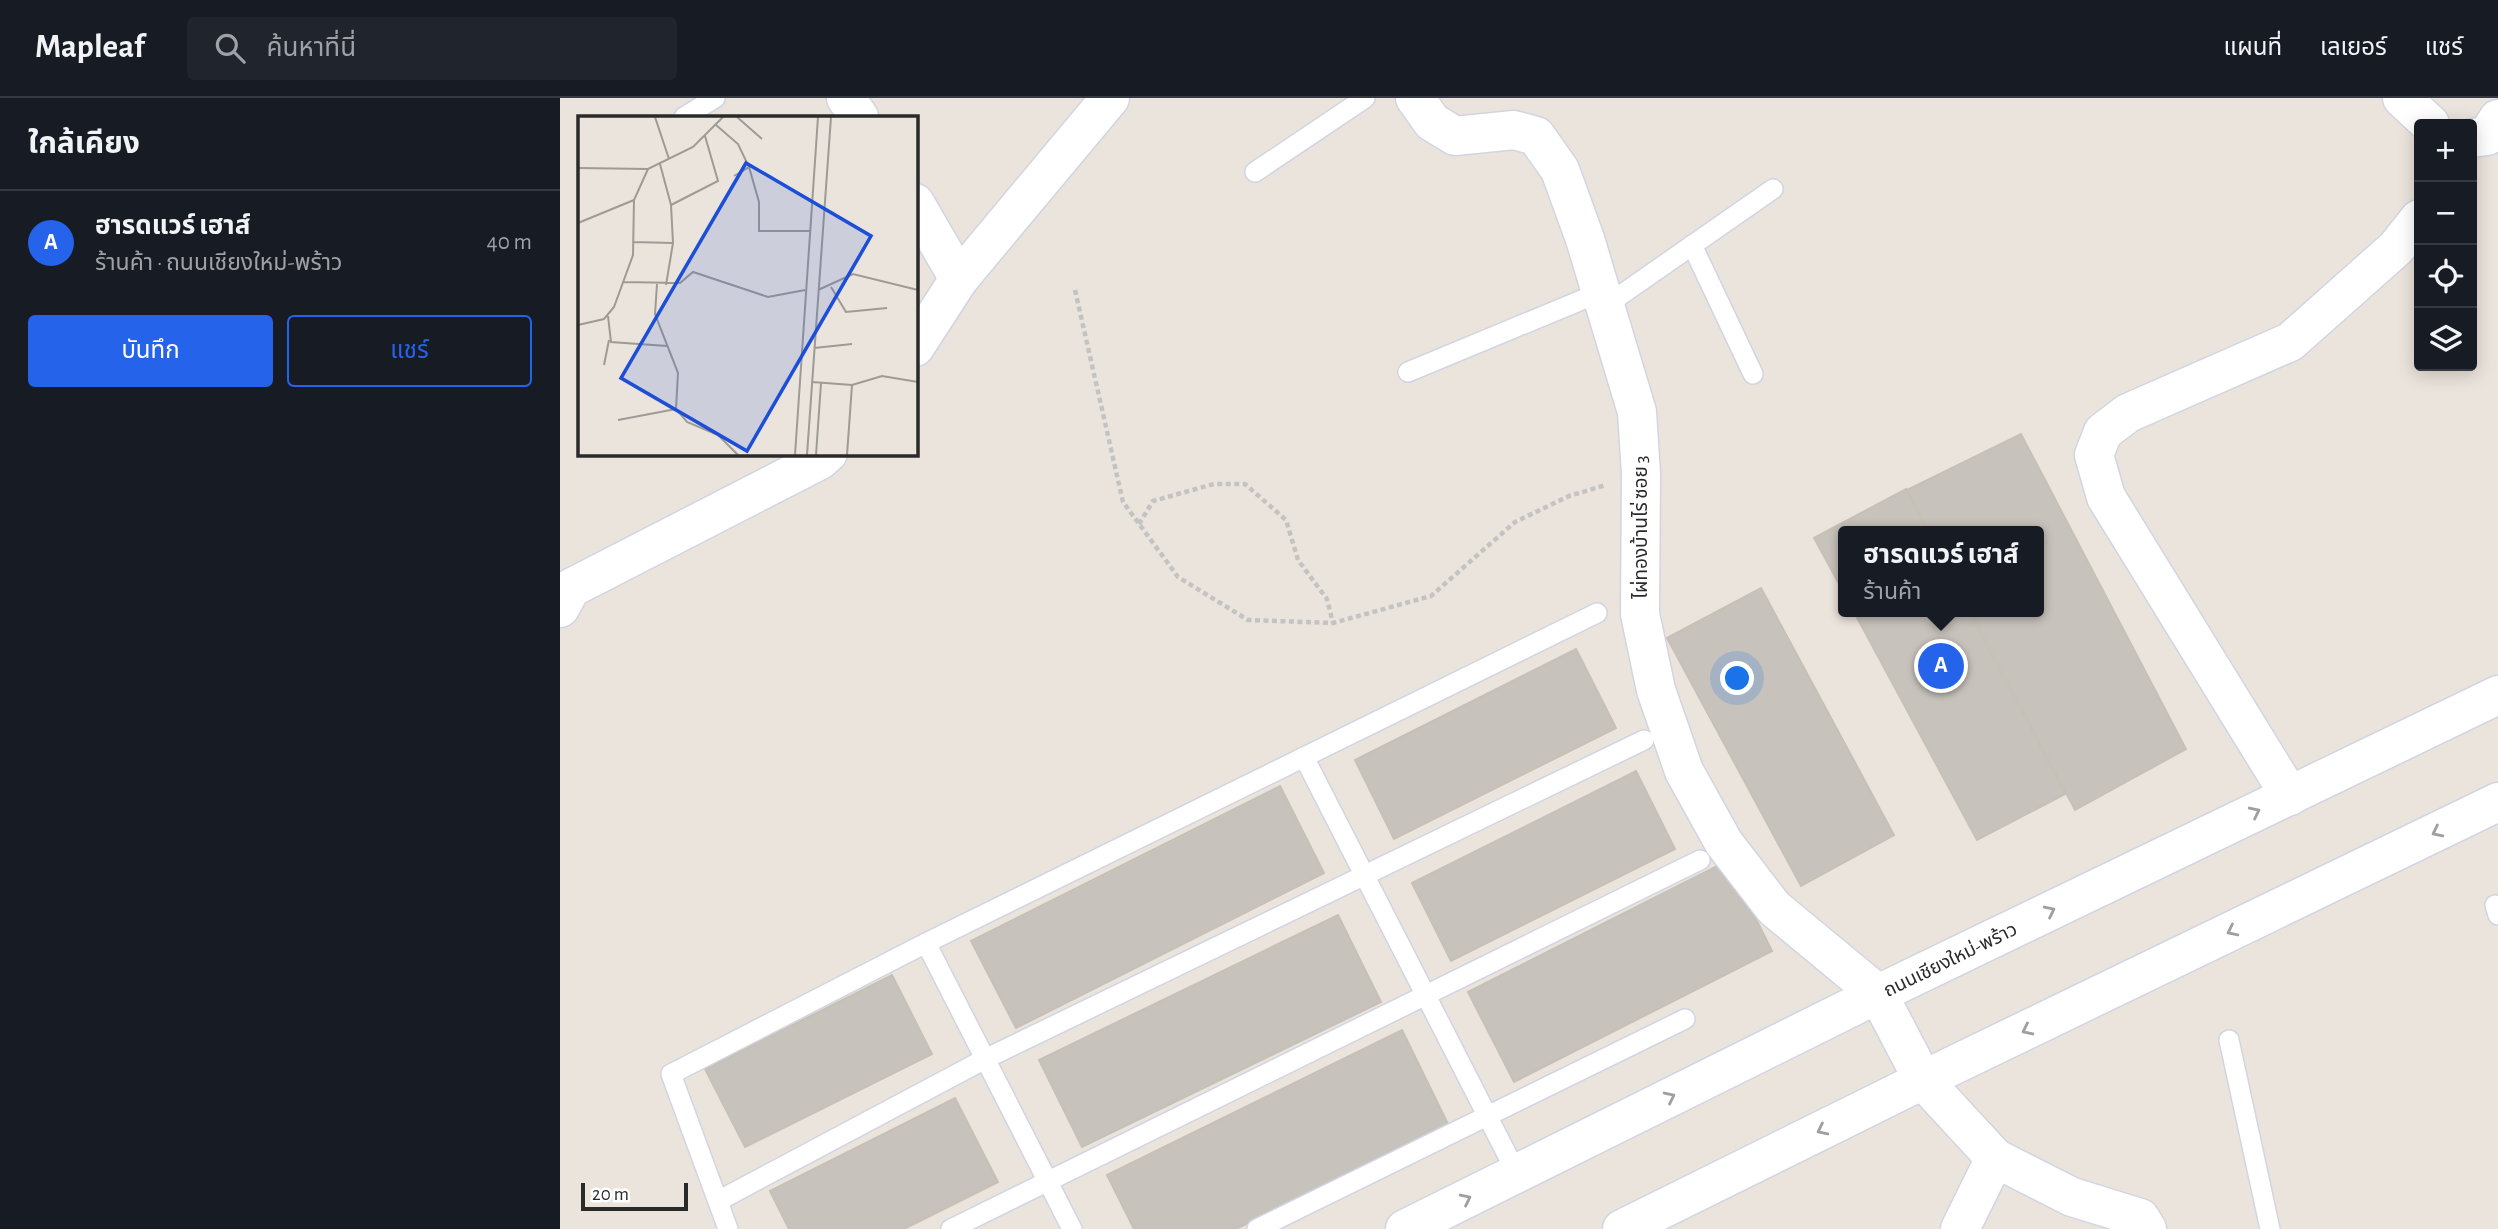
<!DOCTYPE html>
<html lang="th">
<meta charset="utf-8">
<style>
:root{--surface:#171b24;--page:#20242c;--text:#f1f3f6;--muted:#9ea1a6;--line:#363941;--accent:#2563eb}
body{margin:0;font-family:"Alegreya Sans","Noto Sans Thai",sans-serif;background:var(--page);color:var(--text)}
.controls{position:absolute;right:21px;top:21px;display:grid;overflow:hidden;border-radius:7px;box-shadow:0 4px 18px #0003}
.controls button{width:63px;height:63px;display:grid;place-items:center;padding:0;border:0;border-bottom:2px solid var(--line);background:var(--surface);color:var(--text);font:35px sans-serif}
.scale{position:absolute;left:21px;bottom:18px;width:107px;box-sizing:border-box;padding-left:7px;border:4px solid #2a2a2a;border-top:0;font-size:19px;line-height:24px;white-space:nowrap;color:#2a2a2a;-webkit-text-stroke:5px #fff;paint-order:stroke}
.you{position:absolute;left:1178px;top:581px;width:24px;height:24px;margin:-18px;border:5px solid #fff;border-radius:50%;background:#1a73e8;box-shadow:0 0 0 10px #1a73e833}
.badge{display:grid;place-items:center;width:46px;height:46px;border-radius:50%;background:var(--accent);color:#fff;font-size:23px;font-weight:700}
.pin{position:absolute;translate:-50% -50%;border:4px solid #fff;box-shadow:0 2px 7px #0006}
.popup{position:absolute;left:1278px;top:428px;width:206px;height:91px;box-sizing:border-box;display:grid;place-content:center;border-radius:7px;background:var(--surface);filter:drop-shadow(0 2px 5px #0005);font-size:23px;white-space:nowrap;color:var(--muted)}
.popup b{font-size:26px;color:var(--text)}
.popup::after{content:'';position:absolute;left:50%;top:100%;margin-left:-14px;border:14px solid transparent;border-top-color:var(--surface)}
.list{margin:0;padding:0;list-style:none}
h2{display:flex;justify-content:space-between;align-items:center;height:91px;margin:0;padding:0 28px;font-size:30px}
h2 small{font-size:23px;font-weight:400;color:var(--muted)}
.list li{display:grid;grid-template-columns:46px 1fr auto;gap:21px;align-items:center;box-sizing:border-box;height:105px;padding:0 28px;border-top:2px solid var(--line)}
.list b{display:block;font-size:26px;white-space:nowrap}
.list p{margin:0;font-size:23px;white-space:nowrap;color:var(--muted)}
.list em{font-size:23px;font-style:normal;color:var(--muted)}
.actions{display:flex;gap:14px;padding:21px 28px}
.actions a{flex:1;padding:16px 0;border:2px solid var(--accent);border-radius:7px;text-align:center;font-size:24px;color:var(--accent)}
.actions .main{background:var(--accent);color:#fff}
.icon{flex:none;width:38px;height:38px;fill:none;stroke:currentColor;stroke-width:2;stroke-linecap:round;stroke-linejoin:round}
.map{position:relative;flex:none;width:1938px;height:1131px;overflow:hidden}
header{display:flex;align-items:center;gap:42px;box-sizing:border-box;height:98px;padding:0 35px;background:var(--surface);border-bottom:2px solid var(--line)}
header strong{font-size:33px}
nav{display:flex;gap:38px;margin-inline-start:auto;font-size:24px}
.search{width:490px;height:63px;background:var(--page);display:flex;align-items:center;gap:18px;box-sizing:border-box;padding:0 24px;border-radius:7px;color:var(--muted);font-size:26px}
main{display:flex}
aside{flex:1;background:var(--surface)}
.map>svg:first-child{display:block}
</style>
<header>
<strong>Mapleaf</strong>
<div class="search"><svg class="icon" aria-label="search" viewBox="0 0 24 24"><circle cx="10" cy="10" r="6"/><path d="M15 15l6 6"/></svg>ค้นหาที่นี่</div>
<nav><a>แผนที่</a><a>เลเยอร์</a><a>แชร์</a></nav>
</header>
<main>
<aside>
<h2>ใกล้เคียง<small></small></h2>
<ul class="list">
<li><span class="badge">A</span><div><b>ฮารดแวร์ เฮาส์</b><p>ร้านค้า · ถนนเชียงใหม่-พร้าว</p></div><em>40 m</em></li>
</ul>
<div class="actions"><a class="main">บันทึก</a><a>แชร์</a></div>
</aside>
<div class="map">
<svg width="1938" height="1131" viewBox="0 0 1938 1131">
<rect width="100%" height="100%" fill="#ebe4dc"/>
<g fill="#c7c2bb" stroke="#c6c0b6" stroke-width="2">
<path d="M1461 336 1626 651 1515 712 1411 514H1479V433H1369L1347 392Z"/>
<path d="M1346 391 1367 433H1283V493L1254 440Z"/>
<path d="M1201 490 1334 737 1241 788 1107 540Z"/>
<path d="M1294 514H1409L1505 696 1417 742Z"/>
<path d="M1016 551 1056 630 834 741 795 662Z"/>
<path d="M1076 673 1115 751 891 863 852 785Z"/>
<path d="M720 688 764 775 456 930 411 843Z"/>
<path d="M1167 763 1212 853 954 984 908 894Z"/>
<path d="M778 817 821 904 522 1049 479 962Z"/>
<path d="M332 877 372 956 185 1049 145 971Z"/>
<path d="M842 932 888 1026 676 1131H574L547 1077Z"/>
<path d="M395 1000 438 1084 344 1131H229L210 1093Z"/>
</g>
<g fill="none" stroke-linecap="round" stroke-linejoin="round">
<defs>
<g id="service">
<path d="M124 19 155 0"/>
<path d="M695 74 805 0"/>
<path d="M1132 147 1193 276"/>
<path d="M1045 208 1213 91"/>
<path d="M848 274 1041 194"/>
<path d="M744 659 957 1076"/>
<path d="M1935 807 1938 817"/>
<path d="M366 845 512 1131"/>
<path d="M1669 942 1710 1131"/>
<path d="M158 1103 425 961 1084 642"/>
<path d="M168 1131 111 976 366 845 1037 515"/>
<path d="M391 1131 1140 762"/>
<path d="M697 1131 1125 921"/>
</g>
<g id="minor">
<path d="M286 0 299 19"/>
<path d="M855 0 872 24 895 38 954 32 976 38 1000 72 1025 141 1077 314 1081 376 1080 516 1096 592 1124 673 1164 745 1214 810 1318 896"/>
<path d="M1842 0 1870 26"/>
<path d="M1912 40 1927 38 1938 21"/>
<path d="M355 105 399 181"/>
<path d="M355 249 399 181 550 0"/>
<path d="M0 510 11 490 260 362 268 355"/>
<path d="M1730 698 1546 399 1534 357 1543 334 1568 315 1730 244 1836 150 1859 121"/>
<path d="M1363 982 1435 1060 1512 1099 1580 1120 1587 1131"/>
<path d="M1400 1131 1435 1060"/>
</g>
<g id="secondary">
<path d="M1318 896 1363 982"/>
<path d="M845 1131 1318 896 1938 597"/>
<path d="M1062 1131 1363 982 1938 704"/>
</g>
</defs>
<use href="#service" stroke="#d1d5e2" stroke-width="22"/>
<use href="#minor" stroke="#d1d5e2" stroke-width="41"/>
<use href="#secondary" stroke="#d1d5e2" stroke-width="41"/>
<g stroke="#c3c3c3" stroke-width="4.5" stroke-dasharray="5 3.5" stroke-linecap="butt">
<path d="M515 192 563 404 618 479 688 522 773 525 871 498 955 424 1009 398 1046 387"/>
<path d="M579 426 593 403 654 386H685L726 422 738 462 767 501 773 525"/>
</g>
<use href="#service" stroke="#fff" stroke-width="19"/>
<use href="#minor" stroke="#fff" stroke-width="38"/>
<use href="#secondary" stroke="#fff" stroke-width="38"/>
</g>
<defs><path id="oneway-chevron" d="M-2-3.5L2.5 0L-2 3.5" fill="none" stroke-width="1.6" stroke-linecap="round" stroke-linejoin="round" transform="scale(1.75)"/></defs>
<g stroke="#9f9f9f">
<use href="#oneway-chevron" transform="translate(1695 714) rotate(-26)"/>
<use href="#oneway-chevron" transform="translate(1877 734) rotate(154)"/>
<use href="#oneway-chevron" transform="translate(1490 813) rotate(-26)"/>
<use href="#oneway-chevron" transform="translate(1672 833) rotate(154)"/>
<use href="#oneway-chevron" transform="translate(1467 932) rotate(154)"/>
<use href="#oneway-chevron" transform="translate(1110 999) rotate(-26)"/>
<use href="#oneway-chevron" transform="translate(1262 1032) rotate(154)"/>
<use href="#oneway-chevron" transform="translate(906 1101) rotate(-26)"/>
</g>
<g text-anchor="middle" stroke-width="7" stroke-linejoin="round" paint-order="stroke">
<g font-size="19" fill="#2a2a2a" stroke="#fff">
<text transform="translate(1080 429) rotate(-90)" y="7">ไผ่ทองบ้านไร่ ซอย 3</text>
<text transform="translate(1390 861) rotate(-26)" y="7">ถนนเชียงใหม่-พร้าว</text>
</g>
</g>
<g transform="translate(18 18)">
<rect width="340" height="340" fill="#ebe4dc"/>
<path fill="none" stroke="#9e9a95" stroke-width="2" d="M77 1 91 43M159 1 184 23M138 9 160 28 171 51 156 60M82 48 93 89 95 127 88 169M171 51 181 86V115H232M0 52 70 53 115 31 145 1M93 89 140 65 127 20M0 107 56 84M56 126 95 127M45 166 102 167 115 156 190 181 227 174M79 168 77 198 100 257 98 293 109 306 140 319 160 339M253 171 268 196 309 192M240 174 275 158 340 174M30 200 33 226 89 230M0 209 26 203 36 191 55 139 56 84 70 53M236 232 274 228M26 249 31 224M234 266 274 269 304 260 340 266M40 304 98 293M217 339 240 1M229 339 253 1M238 339 243 267M269 339 274 269"/>
<path fill="#1d4ed8" fill-opacity="0.15" stroke="#1d4ed8" stroke-width="3.5" d="M168 47 293 120 169 335 43 262Z"/>
<rect width="340" height="340" fill="none" stroke="#2a2a2a" stroke-width="3.5"/>
</g>
</svg>
<div class="controls">
<button>+</button>
<button>−</button>
<button><svg class="icon" aria-label="locate" viewBox="0 0 24 24"><circle cx="12" cy="12" r="6"/><path d="M12 2v4M12 18v4M2 12h4M18 12h4"/></svg></button>
<button><svg class="icon" aria-label="layers" viewBox="0 0 24 24"><path d="M12 4l9 5-9 5-9-5zM3 14l9 5 9-5"/></svg></button>
</div>
<div class="scale">20 m</div>
<div class="you"></div>
<div class="pin badge" style="left:1381px;top:568px">A</div>
<div class="popup"><b>ฮารดแวร์ เฮาส์</b>ร้านค้า</div>
</div>
</main>
